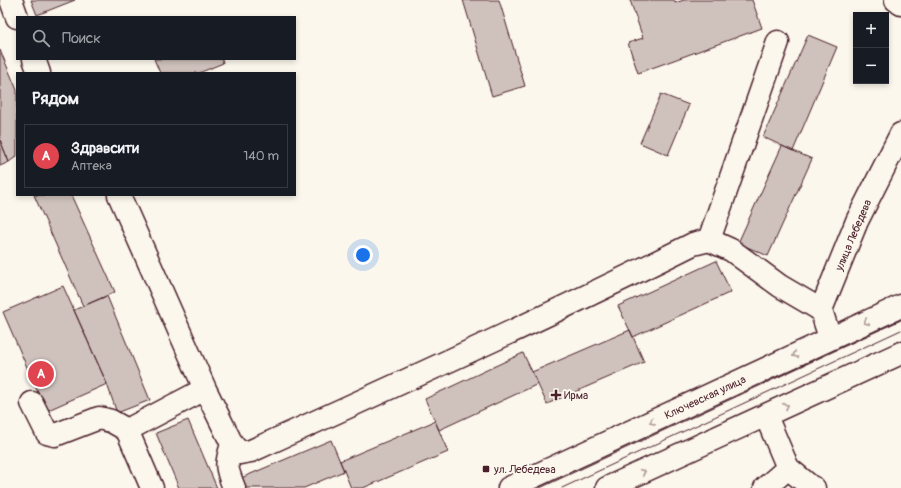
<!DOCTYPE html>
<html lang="ru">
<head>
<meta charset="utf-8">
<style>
	body { margin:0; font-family:Pangolin,sans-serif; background:#242831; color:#f1f3f6 }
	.controls { position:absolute; right:12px; top:12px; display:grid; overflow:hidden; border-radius:0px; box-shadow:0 2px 6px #0003 }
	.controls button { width:36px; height:36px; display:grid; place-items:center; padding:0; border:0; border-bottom:1px solid #363941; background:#171b24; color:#f1f3f6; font:20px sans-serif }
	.you { position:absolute; left:363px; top:255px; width:14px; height:14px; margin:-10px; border:3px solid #fff; border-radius:50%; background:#1a73e8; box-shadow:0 0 0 6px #1a73e833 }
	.badge { display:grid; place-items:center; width:26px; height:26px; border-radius:50%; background:#0f766e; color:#fff; font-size:13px; font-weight:700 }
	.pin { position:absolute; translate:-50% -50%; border:2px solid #fff; box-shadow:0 1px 4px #0006 }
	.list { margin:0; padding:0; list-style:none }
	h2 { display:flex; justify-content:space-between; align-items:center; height:52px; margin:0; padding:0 16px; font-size:17px }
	h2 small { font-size:13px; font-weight:400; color:#9ea1a6 }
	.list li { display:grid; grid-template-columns:26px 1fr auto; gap:12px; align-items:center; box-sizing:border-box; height:64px; margin:0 8px 8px; padding:0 8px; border:1px solid #363941; border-radius:0px }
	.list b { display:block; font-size:15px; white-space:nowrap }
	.list p { margin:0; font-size:13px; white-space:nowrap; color:#9ea1a6 }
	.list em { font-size:13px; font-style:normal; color:#9ea1a6 }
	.icon { flex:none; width:22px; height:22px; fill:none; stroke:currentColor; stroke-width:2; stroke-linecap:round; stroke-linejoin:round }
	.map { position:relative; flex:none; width:901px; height:488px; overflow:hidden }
	.search { position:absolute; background:#171b24; box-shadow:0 2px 6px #0003; left:16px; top:16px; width:280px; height:44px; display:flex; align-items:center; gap:10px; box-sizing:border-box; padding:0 14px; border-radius:0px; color:#9ea1a6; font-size:15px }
	.panel { position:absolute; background:#171b24; box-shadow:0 2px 6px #0003; left:16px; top:72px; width:280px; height:124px; border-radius:0px }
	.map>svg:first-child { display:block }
	.building { fill:#cfc2bc; stroke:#4a1f2b }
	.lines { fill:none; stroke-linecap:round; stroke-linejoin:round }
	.minor-casing { stroke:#4a1f2b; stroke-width:25 }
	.major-casing { stroke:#4a1f2b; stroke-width:25 }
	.minor { stroke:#fbf7ec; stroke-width:22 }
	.major { stroke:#fbf7ec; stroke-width:22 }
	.tram { stroke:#4a1f2b; stroke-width:1 }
	.oneway { stroke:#ab9695 }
	.poi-dot { fill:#4a1f2b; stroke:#fbf7ec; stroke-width:1.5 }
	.labels { text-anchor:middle; stroke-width:4; stroke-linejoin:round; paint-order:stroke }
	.street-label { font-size:11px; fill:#4a1f2b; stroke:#fbf7ec }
	.poi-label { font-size:11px; fill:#4a1f2b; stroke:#fbf7ec; text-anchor:start }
</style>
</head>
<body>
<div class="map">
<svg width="901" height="488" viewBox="0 0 901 488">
	<rect width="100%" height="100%" fill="#fbf7ec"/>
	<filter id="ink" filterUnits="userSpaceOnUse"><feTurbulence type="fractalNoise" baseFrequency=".025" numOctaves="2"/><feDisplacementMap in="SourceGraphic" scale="8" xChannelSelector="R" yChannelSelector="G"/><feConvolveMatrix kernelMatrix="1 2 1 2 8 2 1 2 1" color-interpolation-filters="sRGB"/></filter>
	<g filter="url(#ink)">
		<path class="building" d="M 31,0 L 75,0 L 37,15 Z
			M 463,0 L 499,0 L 525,86 L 492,96 Z
			M 630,0 L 674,0 L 675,3 L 684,0 L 752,0 L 762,28 L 638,73 L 628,43 L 643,38 Z
			M 808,35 L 837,47 L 793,151 L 763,137 Z
			M 0,50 L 17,90 L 17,156 L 9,162 L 0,140 Z
			M 154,59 L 222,59 L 223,63 L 199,73 L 160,73 Z
			M 661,94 L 689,105 L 668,155 L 640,143 Z
			M 0,140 L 9,162 L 0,166 Z
			M 782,146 L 812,159 L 768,256 L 738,243 Z
			M 34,195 L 71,195 L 115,292 L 83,306 Z
			M 716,261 L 731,292 L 633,337 L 618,306 Z
			M 63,286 L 107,384 L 46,411 L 3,312 Z
			M 107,296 L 150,400 L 117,413 L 107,384 L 74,310 Z
			M 630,330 L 644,362 L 547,404 L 532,372 Z
			M 523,353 L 538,384 L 439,430 L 425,399 Z
			M 188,420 L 217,488 L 179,488 L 156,433 Z
			M 435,421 L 448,452 L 363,488 L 351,488 L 340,461 Z
			M 331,440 L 344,471 L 304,488 L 237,488 L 234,481 Z"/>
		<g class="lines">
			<defs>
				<path id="minor" d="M 11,0 L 17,17
					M 896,0 L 901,4
					M 34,59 L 39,73
					M 119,195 L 205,389 L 232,444 L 240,453 L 251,451 C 399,384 547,317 693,244 L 709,240 L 731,250 L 780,286 L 821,310
					M 709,240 L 778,42
					M 830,338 L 821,310 L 857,221 L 901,134
					M 32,403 L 47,433 L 55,435 L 99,418 L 111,421 L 127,430 L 152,488
					M 766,416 L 788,468 L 811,487 L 814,488
					M 127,430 L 205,389
					M 232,444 C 225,466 226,467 234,488
					M 765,488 L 788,468"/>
				<path id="major" d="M 509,488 L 901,306
					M 607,488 L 901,353"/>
			</defs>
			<use href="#minor" class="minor-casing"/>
			<use href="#major" class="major-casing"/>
			<use href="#minor" class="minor"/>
			<use href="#major" class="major"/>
			<path class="tram" d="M 540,488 L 901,320
				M 562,488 L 901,330"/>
		</g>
		<defs><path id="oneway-chevron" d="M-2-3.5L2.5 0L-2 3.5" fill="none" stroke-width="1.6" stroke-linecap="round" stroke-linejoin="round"/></defs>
		<g class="oneway">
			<use href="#oneway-chevron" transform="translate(866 322) rotate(155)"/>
			<use href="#oneway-chevron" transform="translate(795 355) rotate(155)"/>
			<use href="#oneway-chevron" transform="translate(786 406) rotate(-25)"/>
			<use href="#oneway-chevron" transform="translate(652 422) rotate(155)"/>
			<use href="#oneway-chevron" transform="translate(643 472) rotate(-25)"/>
		</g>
	</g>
	<g class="poi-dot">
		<path d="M554 389h4v4h4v4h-4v4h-4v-4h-4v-4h4z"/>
		<rect x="482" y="465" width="8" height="8" rx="2"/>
	</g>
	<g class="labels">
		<g class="street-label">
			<text transform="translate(853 235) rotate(-67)" y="4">улица Лебедева</text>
			<text transform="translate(705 397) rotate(-25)" y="4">Ключевская улица</text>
		</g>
		<g class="poi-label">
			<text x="564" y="399">Ирма</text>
			<text x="494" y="473">ул. Лебедева</text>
		</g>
	</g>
</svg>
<div class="controls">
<button>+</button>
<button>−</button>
</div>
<div class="you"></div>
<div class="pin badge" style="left:41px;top:374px;background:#e0444e">A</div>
<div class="search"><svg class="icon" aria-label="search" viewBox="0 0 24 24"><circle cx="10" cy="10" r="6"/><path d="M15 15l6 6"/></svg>Поиск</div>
<section class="panel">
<h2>Рядом<small></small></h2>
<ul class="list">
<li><span class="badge" style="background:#e0444e">A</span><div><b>Здравсити</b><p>Аптека</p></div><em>140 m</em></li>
</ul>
</section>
</div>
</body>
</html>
